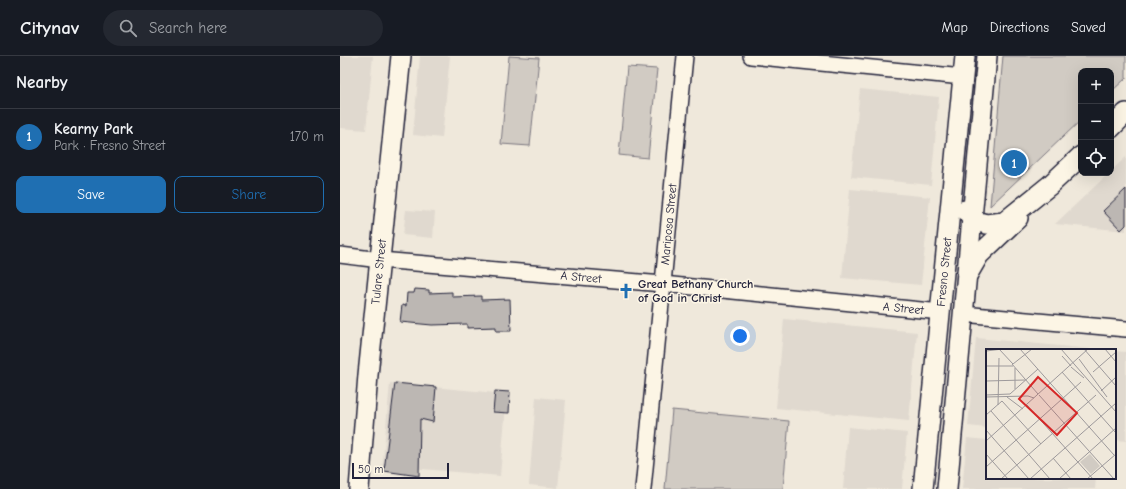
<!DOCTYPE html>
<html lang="en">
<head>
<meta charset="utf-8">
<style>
	body { margin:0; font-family:"Comic Neue",sans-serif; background:#242831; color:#f1f3f6 }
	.controls { position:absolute; right:12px; top:12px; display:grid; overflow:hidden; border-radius:8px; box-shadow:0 4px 16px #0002 }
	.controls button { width:36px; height:36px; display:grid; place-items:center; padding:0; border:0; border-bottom:1px solid #363941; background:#171b24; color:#f1f3f6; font:20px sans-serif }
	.scale { position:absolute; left:12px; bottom:10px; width:97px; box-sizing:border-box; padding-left:4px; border:2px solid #22223b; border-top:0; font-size:11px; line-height:14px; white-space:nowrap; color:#22223b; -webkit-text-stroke:3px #fcf5e5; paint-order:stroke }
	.you { position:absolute; left:400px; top:280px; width:14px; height:14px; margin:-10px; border:3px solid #fff; border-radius:50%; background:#1a73e8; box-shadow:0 0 0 6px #1a73e833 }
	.badge { display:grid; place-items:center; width:26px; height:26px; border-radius:50%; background:#1f6fb2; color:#fff; font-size:13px; font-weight:700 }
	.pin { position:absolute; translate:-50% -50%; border:2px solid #fff; box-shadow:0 1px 4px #0006 }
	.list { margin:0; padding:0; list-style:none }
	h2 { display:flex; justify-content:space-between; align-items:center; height:52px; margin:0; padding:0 16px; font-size:17px }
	h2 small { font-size:13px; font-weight:400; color:#9ea1a6 }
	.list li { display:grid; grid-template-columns:26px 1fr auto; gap:12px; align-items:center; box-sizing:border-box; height:56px; padding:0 16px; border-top:1px solid #363941 }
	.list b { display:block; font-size:15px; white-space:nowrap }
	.list p { margin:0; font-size:13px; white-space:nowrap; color:#9ea1a6 }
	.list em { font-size:13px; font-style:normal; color:#9ea1a6 }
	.actions { display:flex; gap:8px; padding:12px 16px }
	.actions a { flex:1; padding:9px 0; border:1px solid #1f6fb2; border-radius:8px; text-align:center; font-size:14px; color:#1f6fb2 }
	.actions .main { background:#1f6fb2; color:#fff }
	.icon { flex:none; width:22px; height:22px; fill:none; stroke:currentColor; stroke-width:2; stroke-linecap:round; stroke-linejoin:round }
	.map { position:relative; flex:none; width:786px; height:433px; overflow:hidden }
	header { display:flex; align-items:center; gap:24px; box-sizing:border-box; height:56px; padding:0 20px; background:#171b24; border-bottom:1px solid #363941 }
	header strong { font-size:19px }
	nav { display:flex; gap:22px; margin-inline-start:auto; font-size:14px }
	.search { width:280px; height:36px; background:#242831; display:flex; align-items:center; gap:10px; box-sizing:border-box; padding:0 14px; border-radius:22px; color:#9ea1a6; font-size:15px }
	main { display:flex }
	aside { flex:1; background:#171b24 }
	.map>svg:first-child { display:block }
	.built { fill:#e0d9cf }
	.green { fill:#d1cbc3; stroke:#7a767f }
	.building { fill:#bcb7b3; stroke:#22223b }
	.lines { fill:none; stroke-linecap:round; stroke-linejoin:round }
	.minor-casing { stroke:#22223b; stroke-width:18 }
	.major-casing { stroke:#22223b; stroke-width:22 }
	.minor { stroke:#fcf5e5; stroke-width:15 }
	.major { stroke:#fcf5e5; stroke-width:19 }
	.labels { text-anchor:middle; stroke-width:3; stroke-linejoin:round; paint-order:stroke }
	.street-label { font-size:12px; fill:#22223b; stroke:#fcf5e5 }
	.poi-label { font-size:12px; font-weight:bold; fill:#22223b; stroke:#fcf5e5; text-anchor:start }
	.inset-road { fill:none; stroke:#9d999b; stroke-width:1 }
	.view { fill:#d62828; fill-opacity:0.15; stroke:#d62828; stroke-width:2 }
	.inset-edge { fill:none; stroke:#22223b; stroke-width:2 }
</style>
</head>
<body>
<header>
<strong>Citynav</strong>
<div class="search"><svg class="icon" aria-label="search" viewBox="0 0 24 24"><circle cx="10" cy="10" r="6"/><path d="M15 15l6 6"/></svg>Search here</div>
<nav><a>Map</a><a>Directions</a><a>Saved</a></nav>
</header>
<main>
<aside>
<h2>Nearby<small></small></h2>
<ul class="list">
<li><span class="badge">1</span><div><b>Kearny Park</b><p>Park · Fresno Street</p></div><em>170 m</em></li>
</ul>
<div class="actions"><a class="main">Save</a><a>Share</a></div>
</aside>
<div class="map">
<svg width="786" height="433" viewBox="0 0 786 433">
	<rect width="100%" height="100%" fill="#efe8db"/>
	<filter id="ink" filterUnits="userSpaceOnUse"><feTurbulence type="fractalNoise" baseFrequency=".025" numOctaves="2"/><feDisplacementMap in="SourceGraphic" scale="8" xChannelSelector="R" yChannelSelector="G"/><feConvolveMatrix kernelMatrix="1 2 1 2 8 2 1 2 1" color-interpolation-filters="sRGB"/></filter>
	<g filter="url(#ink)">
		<path class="built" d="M 0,0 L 33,0 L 26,74 L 0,72 Z
			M 80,0 L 110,0 L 102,82 L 73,79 Z
			M 520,33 L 599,41 L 591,129 L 511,121 Z
			M 786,101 L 786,175 L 715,168 L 769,117 L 771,117 L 771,115 Z
			M 510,133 L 590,141 L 581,229 L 502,222 Z
			M 66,154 L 95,156 L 93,182 L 63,179 Z
			M 444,263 L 577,276 L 569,365 L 436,352 Z
			M 636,282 L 761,294 L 647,294 L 647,372 L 628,370 Z
			M 775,295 L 786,296 L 786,385 L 775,384 Z
			M 50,327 L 167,338 L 160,420 L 72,412 L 71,418 L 42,415 Z
			M 196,341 L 226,344 L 218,432 L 189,429 Z
			M 508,371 L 567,377 L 562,433 L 503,433 Z
			M 627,382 L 647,384 L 647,422 L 756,422 L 755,433 L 622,433 Z"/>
		<path class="green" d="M 169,0 L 199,2 L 190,90 L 161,88 Z
			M 663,0 L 786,0 L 786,22 L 771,36 L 771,15 L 741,15 L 741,64 L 650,150 Z
			M 287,11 L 317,13 L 308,102 L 279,99 Z
			M 332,354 L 449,365 L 443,433 L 325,433 Z"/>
		<path class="building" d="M 786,133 L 786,169 L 781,174 L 763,155 Z
			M 75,233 L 89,234 L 89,237 L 112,236 L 112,241 L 141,240 L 141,244 L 170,243 L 171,275 L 156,275 L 156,271 L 127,272 L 127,268 L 92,269 L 60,266 L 62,249 L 66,250 L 67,237 L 74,237 Z
			M 55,327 L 96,331 L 93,366 L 80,363 L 79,420 L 44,415 Z
			M 155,335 L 170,336 L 169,357 L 153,356 Z"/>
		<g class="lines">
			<defs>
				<g id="minor">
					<path d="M 411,0 L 623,21"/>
					<path id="s1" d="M 0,199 L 40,204 L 323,228 L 601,256"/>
					<path d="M 623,258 L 786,273"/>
					<path id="s2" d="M 303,433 L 345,0"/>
				</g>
				<g id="major">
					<path d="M 771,72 L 786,57"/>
					<path d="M 625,154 L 633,164 L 646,168 L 664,166 L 710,129 L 741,100"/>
					<path d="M 628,218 L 639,199 L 678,162"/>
					<path id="s3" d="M 19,433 L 28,319 L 61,0"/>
					<path id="s4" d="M 583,433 L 625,0"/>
					<path d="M 607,433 L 647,0"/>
				</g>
			</defs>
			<use href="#minor" class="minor-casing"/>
			<use href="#major" class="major-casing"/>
			<use href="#minor" class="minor"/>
			<use href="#major" class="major"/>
		</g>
	</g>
	<defs>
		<symbol id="church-bare" viewBox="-9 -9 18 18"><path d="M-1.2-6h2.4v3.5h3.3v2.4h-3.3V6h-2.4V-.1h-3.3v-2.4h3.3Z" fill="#1f6fb2" stroke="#fcf5e5" stroke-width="2.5" paint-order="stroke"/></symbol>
	</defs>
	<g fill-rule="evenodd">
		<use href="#church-bare" x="275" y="224" width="22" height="22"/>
	</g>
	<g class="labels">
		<g class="street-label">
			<text dy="4" stroke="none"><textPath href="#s2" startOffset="266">Mariposa Street</textPath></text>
			<text dy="4" stroke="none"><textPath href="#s3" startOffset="218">Tulare Street</textPath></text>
			<text dy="4" stroke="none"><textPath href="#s4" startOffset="218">Fresno Street</textPath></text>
			<text dy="4" stroke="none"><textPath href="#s1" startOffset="242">A Street</textPath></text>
			<text dy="4" stroke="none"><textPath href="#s1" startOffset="566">A Street</textPath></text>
		</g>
		<g class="poi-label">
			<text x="298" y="232">Great Bethany Church<tspan x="298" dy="14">of God in Christ</tspan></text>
		</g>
	</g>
	<g transform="translate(646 293)">
		<rect width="130" height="130" fill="#efe8db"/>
		<path d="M 104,105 L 114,117 L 105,125 L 94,113 Z" fill="#d1cbc3"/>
		<path class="inset-road" d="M 13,0 L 27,15 L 46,0M 34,0 L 128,106M 75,0 L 130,63M 98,0 L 130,37M 119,0 L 130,13M 0,2 L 17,0M 76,7 L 85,17M 93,10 L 121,48M 26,15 L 52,45M 0,17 L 27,17M 85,18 L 98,29M 76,23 L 130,84M 107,23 L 130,3M 0,32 L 39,31M 29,40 L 29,19M 115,42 L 130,28M 0,46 L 24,45 L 52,20M 53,46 L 128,130M 0,48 L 42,47 L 48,49M 21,48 L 37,60M 12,56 L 13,9M 41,56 L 107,130M 5,62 L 64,130M 0,66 L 16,52 L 55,95M 0,81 L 43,130M 0,92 L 102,0M 0,105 L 22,130M 67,109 L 85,130M 0,118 L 95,33M 15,130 L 110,46M 44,130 L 130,54M 73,130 L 130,79M 101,130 L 130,105"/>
		<path class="view" d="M 52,28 L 91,64 L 71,86 L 33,50 Z"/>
		<rect width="130" height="130" class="inset-edge"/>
	</g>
</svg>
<div class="controls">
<button>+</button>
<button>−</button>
<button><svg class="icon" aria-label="locate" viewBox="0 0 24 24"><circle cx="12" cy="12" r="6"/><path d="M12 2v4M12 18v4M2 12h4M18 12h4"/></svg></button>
</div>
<div class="scale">50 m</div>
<div class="you"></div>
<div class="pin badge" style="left:674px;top:107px">1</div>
</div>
</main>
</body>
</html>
